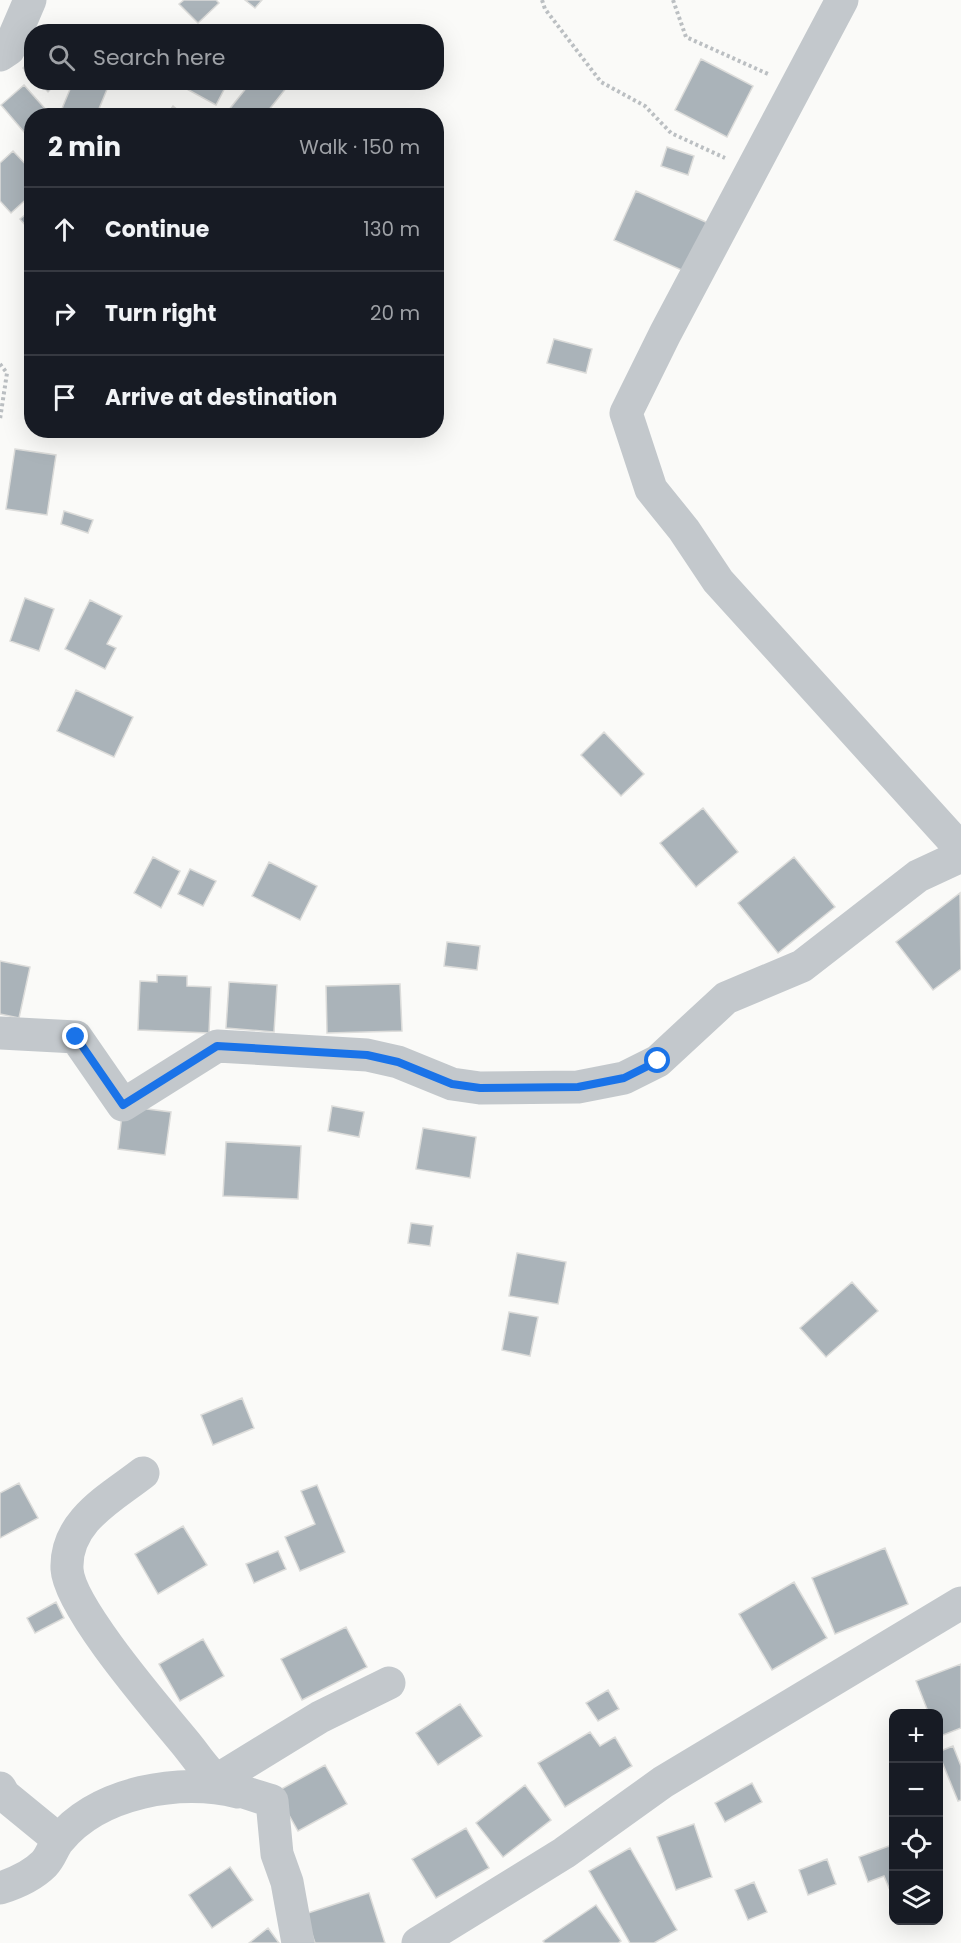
<!DOCTYPE html>
<html lang="en">
<head>
<meta charset="utf-8">
<style>
	body { margin:0; font-family:Poppins,sans-serif; background:#20242c; color:#f1f3f6 }
	.controls { position:absolute; right:18px; bottom:18px; display:grid; overflow:hidden; border-radius:12px; box-shadow:0 6px 24px #0002 }
	.controls button { width:54px; height:54px; display:grid; place-items:center; padding:0; border:0; border-bottom:2px solid #363941; background:#171b24; color:#f1f3f6; font:30px sans-serif }
	.stop { position:absolute; width:18px; height:18px; margin:-14px; border:4px solid #1a73e8; border-radius:50%; background:#fff }
	.stop.end { background:#1a73e8; border-color:#fff; box-shadow:0 2px 6px #0008 }
	.list { margin:0; padding:0; list-style:none }
	h2 { display:flex; justify-content:space-between; align-items:center; height:78px; margin:0; padding:0 24px; font-size:26px }
	h2 small { font-size:20px; font-weight:400; color:#9ea1a6 }
	.list li { display:grid; grid-template-columns:39px 1fr auto; gap:18px; align-items:center; box-sizing:border-box; height:84px; padding:0 24px; border-top:2px solid #363941 }
	.list b { display:block; font-size:22px; white-space:nowrap }
	.list em { font-size:20px; font-style:normal; color:#9ea1a6 }
	.icon { flex:none; width:33px; height:33px; fill:none; stroke:currentColor; stroke-width:2; stroke-linecap:round; stroke-linejoin:round }
	.map { position:relative; flex:none; width:961px; height:1943px; overflow:hidden }
	.search { position:absolute; background:#171b24; box-shadow:0 6px 24px #0002; left:24px; top:24px; width:420px; height:66px; display:flex; align-items:center; gap:15px; box-sizing:border-box; padding:0 21px; border-radius:24px; color:#9ea1a6; font-size:22px }
	.panel { position:absolute; background:#171b24; box-shadow:0 6px 24px #0002; left:24px; top:108px; width:420px; height:330px; border-radius:24px }
	.map>svg:first-child { display:block }
	.building { fill:#aab3b9; stroke:#dcdcda; stroke-width:1.5 }
	.lines { fill:none; stroke-linecap:round; stroke-linejoin:round }
	.path { stroke:#bbbfc2; stroke-width:4; stroke-dasharray:3 3; stroke-linecap:butt }
	.minor { stroke:#c3c8cc; stroke-width:33 }
	.route { stroke:#1a73e8; stroke-width:8 }
</style>
</head>
<body>
<div class="map">
<svg width="961" height="1943" viewBox="0 0 961 1943">
	<rect width="100%" height="100%" fill="#fafaf8"/>
	<path class="building" d="M 184,0 L 216,0 L 219,3 L 198,23 L 179,4 Z
		M 245,0 L 262,0 L 255,8 Z
		M 701,59 L 753,86 L 727,137 L 675,110 Z
		M 32,60 L 32,76 L 23,68 Z
		M 39,82 L 57,82 L 48,92 Z
		M 73,82 L 110,82 L 96,116 L 72,116 L 61,111 Z
		M 174,82 L 228,82 L 216,105 Z
		M 251,82 L 291,82 L 264,116 L 224,116 Z
		M 24,85 L 48,112 L 44,116 L 32,116 L 32,126 L 24,132 L 1,105 Z
		M 173,106 L 185,116 L 166,116 Z
		M 667,147 L 694,156 L 688,175 L 661,166 Z
		M 13,151 L 32,171 L 32,194 L 11,213 L 0,201 L 0,163 Z
		M 636,191 L 708,223 L 686,272 L 614,240 Z
		M 32,209 L 32,233 L 20,219 Z
		M 554,339 L 592,349 L 586,373 L 547,363 Z
		M 15,449 L 56,455 L 47,515 L 6,509 Z
		M 64,511 L 93,520 L 88,533 L 61,524 Z
		M 25,598 L 54,609 L 39,651 L 10,641 Z
		M 90,600 L 122,616 L 107,644 L 116,648 L 105,669 L 65,649 Z
		M 76,690 L 133,717 L 114,757 L 57,731 Z
		M 604,732 L 644,774 L 621,796 L 581,755 Z
		M 703,808 L 738,852 L 696,887 L 660,843 Z
		M 153,857 L 180,871 L 161,908 L 134,893 Z
		M 794,857 L 835,907 L 778,953 L 738,903 Z
		M 269,862 L 317,886 L 300,920 L 252,896 Z
		M 190,869 L 216,881 L 203,906 L 178,894 Z
		M 960,893 L 961,969 L 933,990 L 896,942 Z
		M 447,942 L 480,946 L 477,970 L 444,966 Z
		M 0,961 L 30,967 L 19,1018 L 0,1014 Z
		M 157,975 L 187,976 L 187,986 L 211,987 L 209,1033 L 138,1030 L 140,981 L 157,982 Z
		M 229,982 L 277,985 L 274,1032 L 226,1028 Z
		M 400,984 L 402,1031 L 327,1033 L 326,986 Z
		M 123,1106 L 171,1112 L 165,1155 L 118,1149 Z
		M 332,1106 L 364,1112 L 359,1137 L 328,1131 Z
		M 423,1128 L 476,1137 L 470,1178 L 416,1169 Z
		M 226,1142 L 301,1146 L 298,1199 L 223,1196 Z
		M 411,1223 L 433,1226 L 430,1246 L 408,1243 Z
		M 517,1253 L 566,1262 L 558,1304 L 509,1296 Z
		M 852,1282 L 878,1311 L 826,1357 L 800,1328 Z
		M 509,1312 L 538,1317 L 530,1356 L 502,1350 Z
		M 242,1398 L 254,1428 L 213,1445 L 201,1415 Z
		M 19,1483 L 38,1518 L 0,1538 L 0,1493 Z
		M 317,1485 L 345,1552 L 300,1571 L 285,1537 L 315,1524 L 301,1491 Z
		M 183,1526 L 207,1565 L 158,1594 L 135,1554 Z
		M 885,1548 L 908,1604 L 835,1634 L 812,1578 Z
		M 278,1551 L 286,1569 L 254,1583 L 246,1564 Z
		M 794,1582 L 827,1638 L 772,1670 L 739,1614 Z
		M 56,1602 L 64,1618 L 35,1633 L 27,1618 Z
		M 346,1627 L 367,1667 L 302,1700 L 281,1659 Z
		M 203,1639 L 224,1676 L 180,1701 L 159,1664 Z
		M 961,1664 L 961,1728 L 938,1737 L 938,1714 L 929,1714 L 916,1681 Z
		M 608,1690 L 619,1709 L 598,1721 L 586,1703 Z
		M 460,1704 L 482,1736 L 438,1765 L 416,1733 Z
		M 590,1732 L 600,1746 L 615,1737 L 632,1766 L 565,1807 L 538,1763 Z
		M 953,1746 L 961,1766 L 961,1800 L 958,1801 L 938,1752 Z
		M 325,1765 L 347,1804 L 298,1831 L 276,1792 Z
		M 752,1783 L 762,1802 L 725,1822 L 715,1803 Z
		M 525,1785 L 551,1820 L 503,1857 L 476,1823 Z
		M 694,1824 L 712,1877 L 676,1890 L 657,1837 Z
		M 466,1828 L 489,1868 L 436,1898 L 412,1859 Z
		M 889,1846 L 894,1858 L 894,1886 L 889,1888 L 884,1876 L 868,1882 L 859,1857 Z
		M 630,1848 L 677,1930 L 654,1943 L 630,1943 L 589,1871 Z
		M 827,1859 L 836,1884 L 808,1895 L 799,1870 Z
		M 230,1867 L 253,1900 L 212,1928 L 189,1895 Z
		M 754,1882 L 767,1912 L 748,1920 L 735,1890 Z
		M 369,1893 L 385,1943 L 315,1943 L 305,1914 Z
		M 596,1905 L 621,1941 L 618,1943 L 545,1943 L 543,1941 Z
		M 268,1928 L 279,1943 L 249,1943 Z"/>
	<g class="lines">
		<path class="path" d="M 542,0 L 545,9 L 601,82 L 645,106 L 671,133 L 725,158
			M 673,0 L 686,37 L 768,74
			M 0,364 L 7,373 L 0,419"/>
		<path class="minor" d="M 842,0 L 665,334 L 626,413 L 651,489 L 684,530 L 718,581 L 961,849
			M 0,55 L 9,49 L 30,0
			M 0,1033 L 76,1037 L 123,1105 L 217,1046 L 367,1055 L 398,1062 L 452,1084 L 480,1088 L 578,1087 L 624,1078 L 658,1061 L 726,998 L 802,966 L 918,876 L 961,856
			M 143,1473 C 111,1498 65,1521 67,1569 C 69,1608 160,1712 187,1745 C 196,1756 206,1772 217,1780 C 229,1789 257,1796 272,1801 L 277,1854 L 287,1882 L 298,1943
			M 217,1780 L 320,1717 L 389,1683
			M 0,1788 L 4,1795 L 59,1840
			M 0,1888 C 16,1883 32,1876 44,1864 C 51,1857 53,1847 59,1840 C 98,1792 181,1777 238,1792
			M 418,1943 L 564,1853 L 663,1782 L 961,1603"/>
	</g>
	<g class="lines">
		<path class="route" d="M 76,1037 L 123,1105 L 217,1046 L 367,1055 L 398,1062 L 452,1084 L 480,1088 L 578,1087 L 624,1078 L 658,1061"/>
	</g>
</svg>
<div class="controls">
<button>+</button>
<button>−</button>
<button><svg class="icon" aria-label="locate" viewBox="0 0 24 24"><circle cx="12" cy="12" r="6"/><path d="M12 2v4M12 18v4M2 12h4M18 12h4"/></svg></button>
<button><svg class="icon" aria-label="layers" viewBox="0 0 24 24"><path d="M12 4l9 5-9 5-9-5zM3 14l9 5 9-5"/></svg></button>
</div>
<div class="stop" style="left:658px;top:1061px"></div>
<div class="stop end" style="left:76px;top:1037px"></div>
<div class="search"><svg class="icon" aria-label="search" viewBox="0 0 24 24"><circle cx="10" cy="10" r="6"/><path d="M15 15l6 6"/></svg>Search here</div>
<section class="panel">
<h2>2 min<small>Walk · 150 m</small></h2>
<ul class="list">
<li><svg class="icon" aria-label="ahead" viewBox="0 0 24 24"><path d="M12 20V5M6 11l6-6 6 6"/></svg><div><b>Continue</b></div><em>130 m</em></li>
<li><svg class="icon" aria-label="right" viewBox="0 0 24 24"><path d="M7 20v-9h11M14 6l5 5-5 5"/></svg><div><b>Turn right</b></div><em>20 m</em></li>
<li><svg class="icon" aria-label="arrive" viewBox="0 0 24 24"><path d="M6 21V4h12l-3 4 3 4H6"/></svg><div><b>Arrive at destination</b></div></li>
</ul>
</section>
</div>
</body>
</html>
